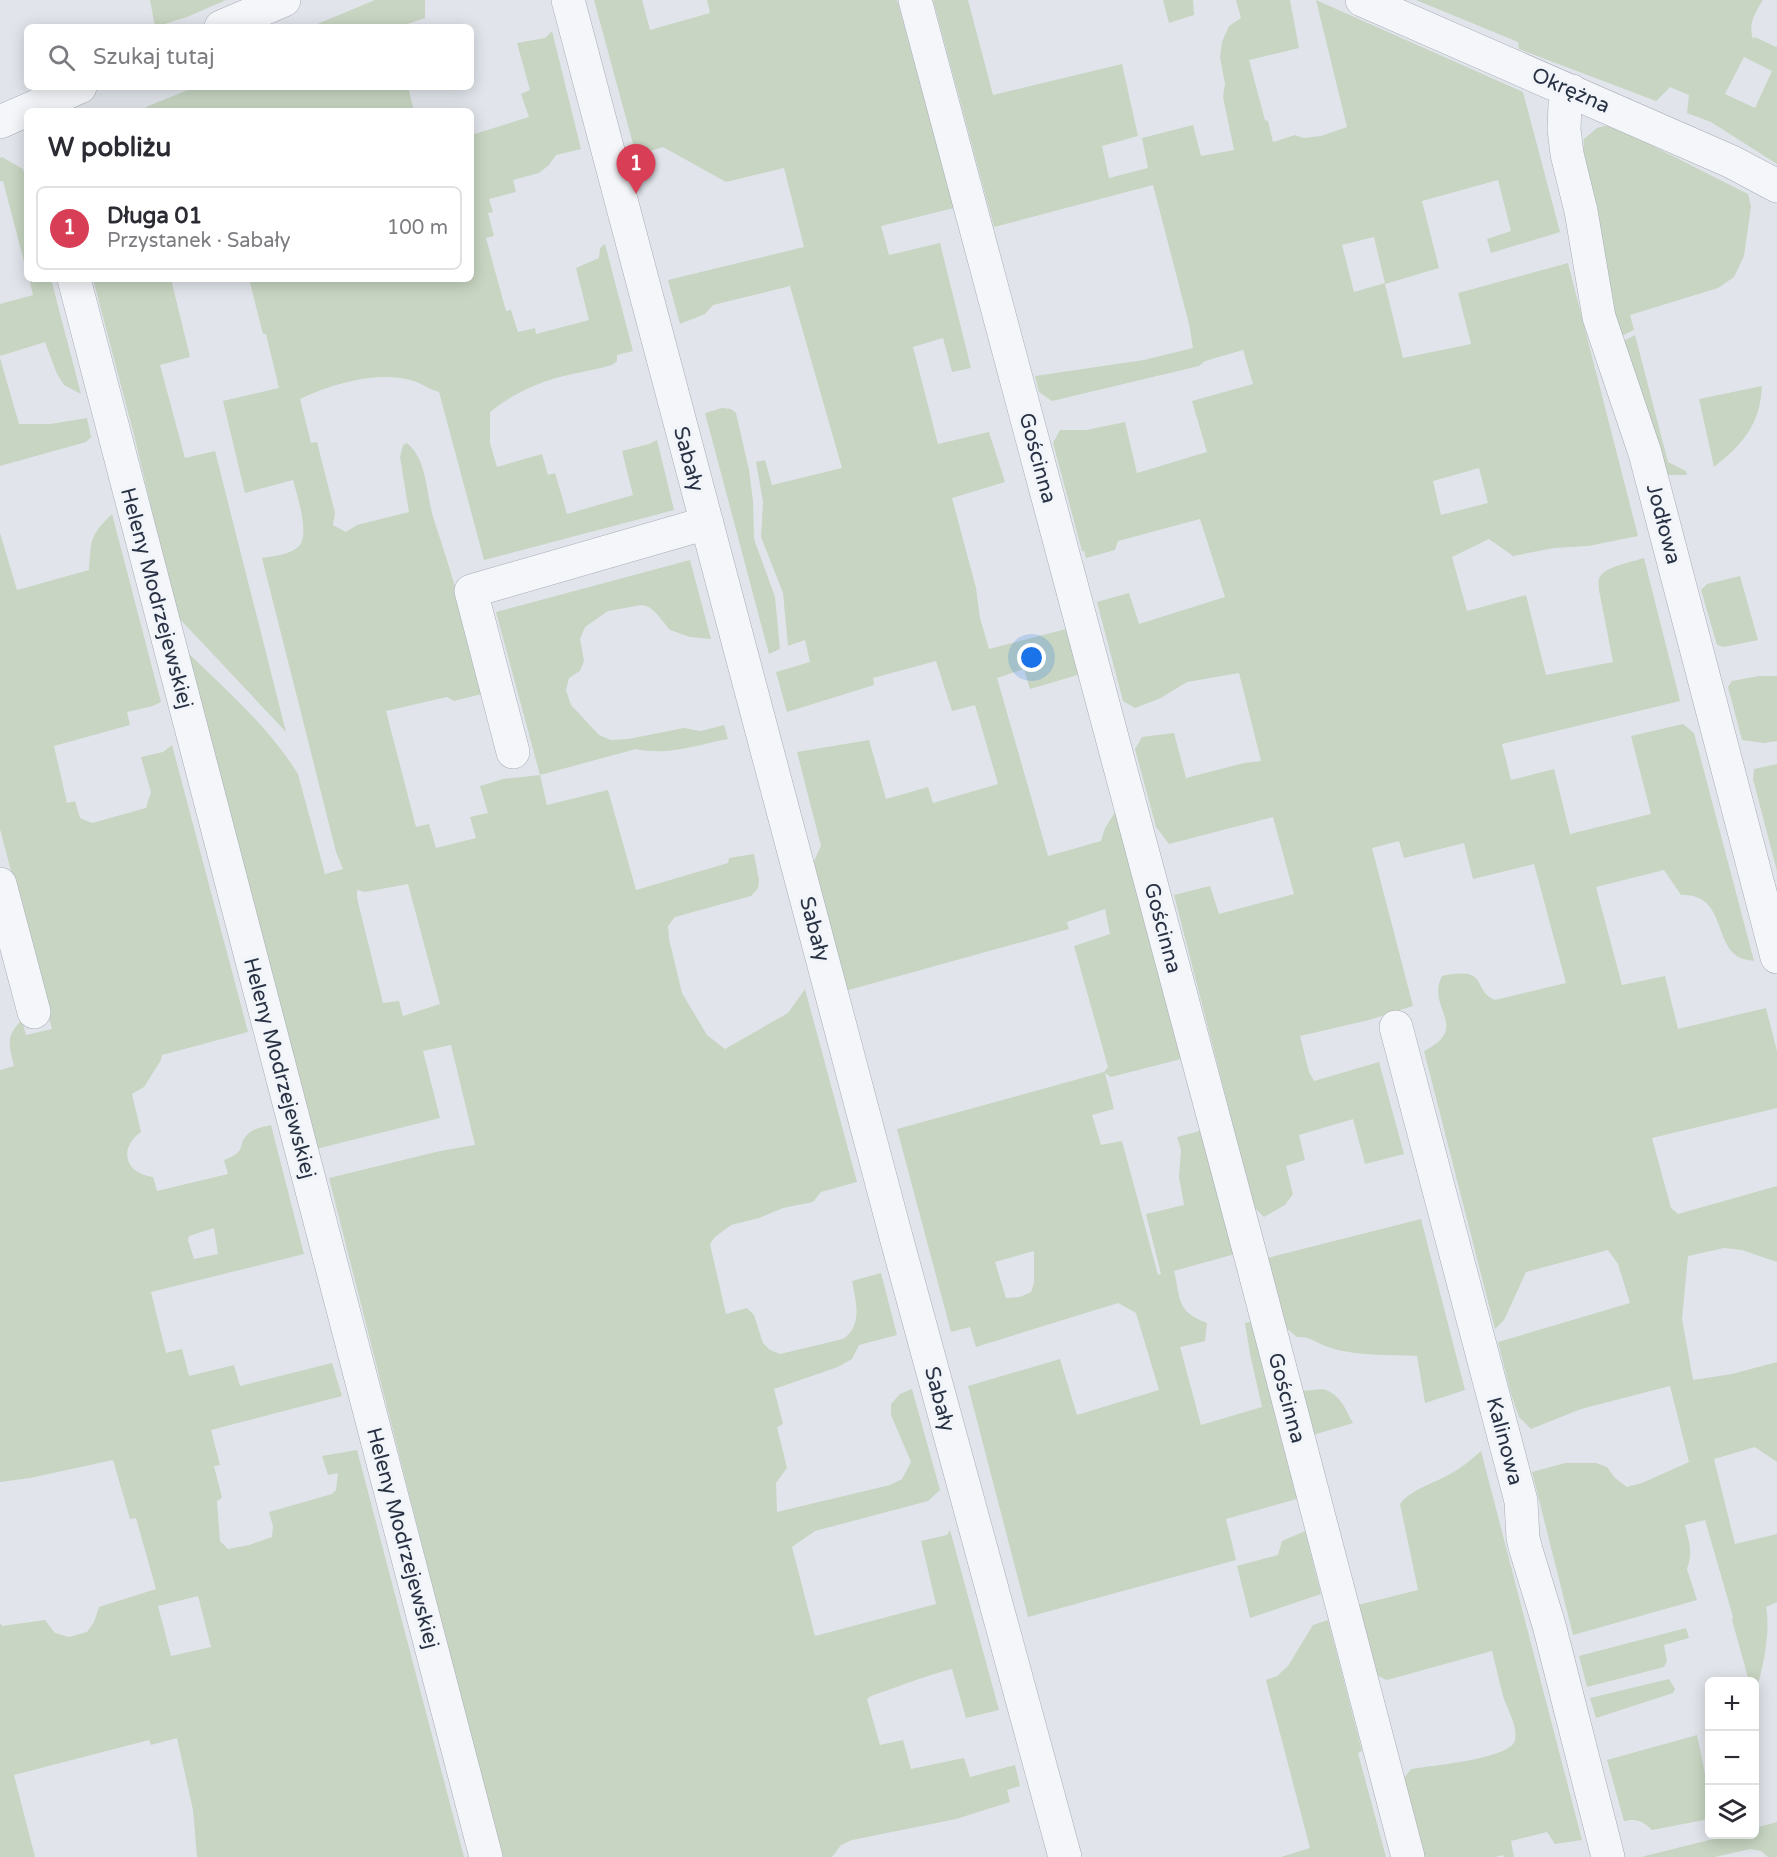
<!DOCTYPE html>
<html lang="pl">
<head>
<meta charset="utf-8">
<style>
	body { margin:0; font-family:"Varela Round",sans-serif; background:#f2f2f3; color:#2b2b33 }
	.controls { position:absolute; right:18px; bottom:18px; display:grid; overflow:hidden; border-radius:9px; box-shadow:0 3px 15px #0003 }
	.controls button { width:54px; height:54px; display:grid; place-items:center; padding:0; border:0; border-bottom:2px solid #e1e1e2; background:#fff; color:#2b2b33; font:30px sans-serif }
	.you { position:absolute; left:1032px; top:658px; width:21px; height:21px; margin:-15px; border:4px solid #fff; border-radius:50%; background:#1a73e8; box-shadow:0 0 0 9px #1a73e833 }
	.badge { display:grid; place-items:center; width:39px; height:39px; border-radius:50%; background:#d83e56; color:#fff; font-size:20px; font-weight:700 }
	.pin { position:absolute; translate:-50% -50px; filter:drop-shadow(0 2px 3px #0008) }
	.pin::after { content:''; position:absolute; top:32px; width:21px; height:18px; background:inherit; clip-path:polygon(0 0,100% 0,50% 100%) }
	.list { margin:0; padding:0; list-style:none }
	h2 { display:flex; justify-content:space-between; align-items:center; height:78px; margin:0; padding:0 24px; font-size:26px }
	h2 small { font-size:20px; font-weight:400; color:#7c7c81 }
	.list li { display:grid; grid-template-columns:39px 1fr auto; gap:18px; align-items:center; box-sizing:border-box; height:84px; margin:0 12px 12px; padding:0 12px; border:2px solid #e1e1e2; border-radius:9px }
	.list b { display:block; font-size:22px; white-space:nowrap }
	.list p { margin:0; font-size:20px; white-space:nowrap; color:#7c7c81 }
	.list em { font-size:20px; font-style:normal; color:#7c7c81 }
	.icon { flex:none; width:33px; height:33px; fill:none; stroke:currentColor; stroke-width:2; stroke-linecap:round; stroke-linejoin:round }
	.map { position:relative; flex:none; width:1777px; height:1857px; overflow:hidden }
	.search { position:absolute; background:#fff; box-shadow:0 3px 15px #0003; left:24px; top:24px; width:450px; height:66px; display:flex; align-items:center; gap:15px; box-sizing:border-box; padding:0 21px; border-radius:9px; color:#7c7c81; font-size:22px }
	.panel { position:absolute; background:#fff; box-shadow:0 3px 15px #0003; left:24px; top:108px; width:450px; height:174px; border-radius:9px }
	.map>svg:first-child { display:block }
	.green { fill:#c7d5c2; fill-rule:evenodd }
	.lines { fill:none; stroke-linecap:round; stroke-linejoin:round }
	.minor-casing { stroke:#a6acb6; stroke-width:34 }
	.minor { stroke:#f4f6f9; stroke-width:33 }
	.labels { text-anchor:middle; stroke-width:6; stroke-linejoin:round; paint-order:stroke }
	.street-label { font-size:21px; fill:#283244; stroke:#f1f4f8 }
</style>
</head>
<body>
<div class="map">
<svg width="1777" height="1857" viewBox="0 0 1777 1857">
	<rect width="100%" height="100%" fill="#e1e5eb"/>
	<path class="green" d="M 150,0 L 226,0 L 187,17 L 155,27 Z
		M 375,0 L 425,0 L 425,18 L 399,27 L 310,27 Z
		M 594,0 L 642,0 L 650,30 L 710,13 L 707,0 L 897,0 L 954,208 L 881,226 L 889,255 L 940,243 L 971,368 L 952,372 L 943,338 L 913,347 L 938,444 L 989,432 L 1005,482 L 952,498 L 976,588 L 980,618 L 989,649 L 1070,628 L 1081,674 L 1030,689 L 1024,669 L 997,678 L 1048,856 L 1101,841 L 1105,828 L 1116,811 L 1181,1059 L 1111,1077 L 1105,1073 L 1114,1109 L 1092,1115 L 1101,1145 L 1122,1141 L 1158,1275 L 1161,1274 L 1146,1214 L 1184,1205 L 1179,1177 L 1181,1150 L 1177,1137 L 1200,1131 L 1235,1254 L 1174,1271 C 1181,1300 1176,1311 1207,1323 L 1205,1341 L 1180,1347 L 1201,1425 L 1262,1407 L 1250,1354 L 1245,1323 L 1255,1321 L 1275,1404 L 1276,1420 L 1297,1499 L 1226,1519 L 1236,1560 L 1028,1617 L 968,1386 L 1060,1359 L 1077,1415 L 1159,1390 L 1136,1313 L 1118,1303 L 976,1347 L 970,1327 L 951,1332 L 897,1129 L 1104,1072 L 1108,1067 L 1074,946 L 1110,934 L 1105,909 L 1067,922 L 1069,929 L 845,991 L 813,863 L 821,846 L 797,752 L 869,740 L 886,799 L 928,787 L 933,803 L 998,784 L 975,705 L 952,711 L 936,661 L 873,678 L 874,685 L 787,712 L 776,672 L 810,662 L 805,640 L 788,646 L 783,593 L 761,537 L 763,502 L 756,462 L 765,460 L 772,485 L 842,468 L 790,286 L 713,305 L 705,314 L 680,324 L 668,280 L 804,247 L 784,168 L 726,182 L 663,147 L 636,155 ZM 1034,1251 L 1034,1283 L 1031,1292 L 1020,1297 L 1006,1298 L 995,1262 Z
		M 933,0 L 968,0 L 993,95 L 1122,64 L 1138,136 L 1102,146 L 1109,178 L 1148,168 L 1142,138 L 1193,125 L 1201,156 L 1234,150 L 1223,97 L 1225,84 L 1220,57 L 1222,42 L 1229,26 L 1241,18 L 1236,0 L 1290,0 L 1299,48 L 1249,60 L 1265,120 L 1268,121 L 1273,142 L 1295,135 L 1303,138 L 1321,136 L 1347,127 L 1316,0 L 1523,92 L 1560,232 L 1491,253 L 1487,239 L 1511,231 L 1498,180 L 1422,201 L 1439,268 L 1385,284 L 1403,358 L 1471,344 L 1458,293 L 1568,263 L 1638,536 L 1588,546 L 1554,548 L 1513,556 L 1489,539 L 1452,557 L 1467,611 L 1526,595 L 1546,675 L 1613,662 L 1599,590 C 1599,586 1598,583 1599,579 C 1602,567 1632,562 1644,558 L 1680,701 L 1502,744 L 1511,780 L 1554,769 L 1570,834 L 1651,814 L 1631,736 L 1683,724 L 1694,733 L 1754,961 C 1746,960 1737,958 1732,952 C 1718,936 1719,904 1696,897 C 1691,895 1686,895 1681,895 L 1664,870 L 1596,887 L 1622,985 L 1665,976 L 1678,1029 L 1766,1008 L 1777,1051 L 1777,1108 L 1652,1138 L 1671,1208 L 1678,1214 L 1777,1186 L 1777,1262 L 1742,1250 L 1724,1248 L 1688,1256 L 1682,1319 L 1693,1380 L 1732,1374 L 1777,1362 L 1777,1462 L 1755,1447 L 1714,1459 L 1735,1544 L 1777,1534 L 1777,1602 L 1766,1607 C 1771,1632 1763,1670 1755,1693 L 1754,1682 L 1749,1681 L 1732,1620 L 1733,1617 L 1705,1520 L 1685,1525 C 1689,1541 1693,1553 1687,1569 L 1697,1600 L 1573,1635 L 1532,1472 L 1565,1463 L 1596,1463 L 1607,1467 L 1615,1478 L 1627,1487 L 1642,1483 L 1689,1462 L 1670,1386 L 1581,1409 L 1531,1429 L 1519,1417 L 1511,1394 L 1498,1342 L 1630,1303 L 1618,1264 L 1608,1250 L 1526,1272 L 1504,1320 L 1495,1329 L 1424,1051 C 1472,1027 1425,1008 1442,976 C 1491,966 1470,989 1495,1000 L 1566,983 L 1534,864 L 1473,879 L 1464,843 L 1404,858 L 1399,841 L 1372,848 L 1413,1006 L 1369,1020 L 1300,1036 L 1309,1072 L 1314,1081 L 1379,1062 L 1404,1154 L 1365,1164 L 1353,1119 L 1299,1135 L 1305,1160 L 1286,1166 L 1293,1194 L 1285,1205 L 1264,1217 L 1254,1207 L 1174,895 L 1210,886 L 1219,914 L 1294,894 L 1273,817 L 1169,844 L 1156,827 L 1135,749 L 1142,737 L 1174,733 L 1186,778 L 1244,763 L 1261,761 L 1239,673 L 1187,682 L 1161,698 L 1135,708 L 1123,701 L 1097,602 L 1129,593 L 1139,624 L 1225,597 L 1200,519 L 1118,541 L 1115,550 L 1086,558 L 1084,551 L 1082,551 L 1053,443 L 1060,430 L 1086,430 L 1125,422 L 1137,473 L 1207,452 L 1192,401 L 1253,384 L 1243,350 L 1205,361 L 1199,366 L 1052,401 L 1039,392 L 1035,376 L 1144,360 L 1193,348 L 1189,324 L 1153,185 L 994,227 ZM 1374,237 L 1385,283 L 1354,292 L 1342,245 ZM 1479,468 L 1488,503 L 1441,515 L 1433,481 Z
		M 1163,0 L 1193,0 L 1194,15 L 1169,23 Z
		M 1416,0 L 1763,0 C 1755,13 1748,23 1753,39 L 1755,37 L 1776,47 L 1777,46 L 1777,164 L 1711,122 L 1687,113 L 1689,95 L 1670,87 L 1656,101 L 1519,49 L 1518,42 ZM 1744,57 L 1772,71 L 1755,108 L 1725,94 Z
		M 552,31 L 581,149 L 556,155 L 549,165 L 539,173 L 513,180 L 516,192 L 489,199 L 493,212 L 488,213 L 494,236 L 486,238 L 506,311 L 511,310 L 518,332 L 535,328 L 536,334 L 589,320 L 576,268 L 599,258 L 600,248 L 605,244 L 633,351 L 617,355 L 617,361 L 612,365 C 594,370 575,373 556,378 C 532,385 510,396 490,412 L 490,443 L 497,467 L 542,454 L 548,475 L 555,473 L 567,514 L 633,495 L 622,451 L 649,444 L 657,440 L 674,510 L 484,560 L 439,392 C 430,390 423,384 414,381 C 379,370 332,384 300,399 L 311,443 L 317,442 L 335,513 L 333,525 L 346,532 L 357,525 L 409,512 L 400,457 L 403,445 L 407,443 C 428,460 426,496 434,520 C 453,577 470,635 482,694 L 454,701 L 447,697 L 386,711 L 416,827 L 429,824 L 436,848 L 476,838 L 470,817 L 488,813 L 480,786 L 503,779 L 540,775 L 496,612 L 690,560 L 711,639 L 690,637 L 670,630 L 656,613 L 649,607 L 642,605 L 608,611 L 585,627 L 580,639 L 584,661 L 580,671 L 569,678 L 566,690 L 571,705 L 599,735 L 611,740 L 628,739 L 684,728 L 701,731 L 724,725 L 728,739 C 697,745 667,756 636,749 L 540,775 L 547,805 L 608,790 L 636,890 L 728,863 L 729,858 L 754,854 L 759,880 L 758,888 L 751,896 L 675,917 L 668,926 L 669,939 L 682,993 L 707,1035 L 725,1049 L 788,1013 L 805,989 L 857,1182 L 821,1192 L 813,1202 L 783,1208 L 759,1218 L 731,1225 L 715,1237 L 710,1244 L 726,1314 L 747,1308 L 754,1315 L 763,1343 L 770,1350 L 780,1354 L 843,1339 C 863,1326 856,1301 852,1281 L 881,1273 L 897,1335 L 859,1345 L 852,1359 L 838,1367 L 774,1389 L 783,1424 L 777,1427 L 787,1468 L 776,1483 L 777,1512 L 890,1485 L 902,1479 L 911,1462 L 891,1415 L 891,1404 L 900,1394 L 912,1389 L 940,1490 L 928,1501 L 815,1531 L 792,1547 L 815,1636 L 936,1604 L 921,1541 L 947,1535 L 950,1530 L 999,1710 L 966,1718 L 952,1669 C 924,1676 898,1687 871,1696 L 867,1699 L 880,1745 L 903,1740 L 911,1769 L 964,1758 L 970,1777 L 1015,1765 L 1020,1786 L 1007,1790 L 1010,1802 L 956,1819 L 852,1840 L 841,1845 L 832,1857 L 501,1857 L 329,1178 L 440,1151 L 475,1145 L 451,1045 L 423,1051 L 440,1118 L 316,1149 L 186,651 C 226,690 269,727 298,774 L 325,874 L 343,869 L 336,852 L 262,558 C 273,556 290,555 299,546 C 310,534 297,495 293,480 L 245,493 L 223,401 L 279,388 L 266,334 L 263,334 L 249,279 L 471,279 L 471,135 L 529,117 L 521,94 L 530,90 L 517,43 L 545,38 ZM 408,884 L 440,1004 L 403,1016 L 399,1001 L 383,1003 L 357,898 L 357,890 L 365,892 Z
		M 195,87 L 408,87 L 414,111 L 147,111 L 146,107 Z
		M 1615,123 L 1619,129 L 1748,194 L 1751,207 L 1744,256 L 1734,277 L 1718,288 L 1630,315 L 1634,330 L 1615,339 L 1583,155 L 1584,139 L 1597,128 Z
		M 2,157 L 23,169 L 27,185 L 27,273 L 3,181 L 0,181 L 0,158 Z
		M 29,279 L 51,279 L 81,394 L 64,385 L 57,374 L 45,342 L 0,356 L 0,304 L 33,295 Z
		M 93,279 L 171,279 L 190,357 L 160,365 L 185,458 L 215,451 L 286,732 L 177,616 L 134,435 Z
		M 1635,335 L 1668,462 L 1686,471 L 1687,475 L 1667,475 L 1618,344 Z
		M 0,358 L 19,424 L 50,424 L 87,418 L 91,437 L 86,442 L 0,466 Z
		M 1762,386 C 1760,425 1743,444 1714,467 L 1699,399 Z
		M 722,408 L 731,409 L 736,413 L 749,470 L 753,501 L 754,539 L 775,597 L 780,649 L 769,654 L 705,413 Z
		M 112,514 L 161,702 L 153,706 L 127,712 L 130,725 L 54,746 L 67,803 L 75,801 L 80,818 L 92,823 L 146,808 L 151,792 L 141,757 L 163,752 L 172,745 L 248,1032 L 162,1055 L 161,1060 L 144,1087 L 132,1094 L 141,1132 C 118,1148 125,1174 153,1177 L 157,1191 L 228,1174 L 224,1160 C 249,1151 235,1146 249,1133 C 254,1128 264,1127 271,1125 L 304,1254 L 151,1292 L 166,1353 L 182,1349 L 189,1376 L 234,1365 L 240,1386 L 332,1363 L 342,1396 L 211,1430 L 220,1465 L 214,1466 L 222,1498 L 217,1501 L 220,1541 L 228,1549 L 249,1545 L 272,1537 L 273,1526 L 269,1512 L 332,1494 L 336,1490 L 338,1473 L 328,1475 L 322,1456 L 357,1450 L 464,1857 L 197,1857 L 193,1810 L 177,1738 L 151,1745 L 149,1740 L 14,1775 L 35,1857 L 0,1857 L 0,1623 L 2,1626 L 45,1620 L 55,1633 L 69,1637 L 87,1632 L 94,1622 L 99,1607 L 156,1589 L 136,1518 L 130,1519 L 113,1460 L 30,1478 L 0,1482 L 0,1070 L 14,1066 C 9,1045 5,1036 22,1020 L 26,1035 L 52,1029 L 0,829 L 0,533 L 17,590 L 89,570 C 91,541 89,536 112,514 ZM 214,1228 L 218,1254 L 194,1259 L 188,1240 L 189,1236 ZM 198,1596 L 211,1647 L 171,1656 L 158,1606 Z
		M 1740,576 L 1758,640 L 1724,647 L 1717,645 L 1701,590 L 1707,584 Z
		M 1759,676 L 1777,676 L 1777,741 L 1764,743 L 1742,740 L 1728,687 L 1732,681 Z
		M 1777,764 L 1777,871 L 1753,779 L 1754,769 Z
		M 1421,1219 L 1465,1390 L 1425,1403 L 1417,1356 C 1390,1355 1353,1356 1328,1347 C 1316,1343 1310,1336 1297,1337 L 1285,1327 L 1267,1258 Z
		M 1323,1389 C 1340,1394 1345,1408 1353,1423 L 1313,1435 L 1302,1391 Z
		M 1481,1451 L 1582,1840 L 1555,1844 L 1547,1832 L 1511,1841 L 1514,1857 L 1504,1857 L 1503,1855 L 1495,1857 L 1424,1857 L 1404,1778 L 1411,1769 C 1428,1766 1512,1759 1515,1740 C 1518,1726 1507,1709 1503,1696 C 1499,1681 1496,1666 1492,1651 L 1387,1680 L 1376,1675 L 1358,1605 L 1418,1590 L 1400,1504 C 1411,1489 1433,1484 1450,1474 C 1461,1468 1471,1460 1481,1451 Z
		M 1305,1531 L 1321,1594 L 1250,1618 L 1237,1566 L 1278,1555 L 1282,1541 Z
		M 1328,1620 L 1362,1751 L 1358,1753 L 1386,1857 L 1281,1857 L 1310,1848 L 1266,1680 L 1277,1676 L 1288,1666 L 1313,1625 Z
		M 1686,1628 L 1689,1638 L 1664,1645 L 1667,1661 L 1664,1667 L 1587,1687 L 1579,1656 Z
		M 1669,1679 L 1675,1689 L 1673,1693 L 1596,1718 L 1590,1698 Z
		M 1697,1735 L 1709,1793 L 1709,1819 L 1652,1830 C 1643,1821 1637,1818 1624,1821 L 1607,1760 Z
		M 1777,1822 L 1777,1857 L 1768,1857 L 1761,1851 L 1750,1849 L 1715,1857 L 1641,1857 L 1729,1835 L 1754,1834 L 1755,1828 Z"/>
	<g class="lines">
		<defs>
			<path id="minor" d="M 568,0 L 895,1233 L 1065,1857
				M 915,0 L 1253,1265 L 1408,1857
				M 1362,0 L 1732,162 L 1777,186
				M 221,27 L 284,0
				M 1572,91 L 1565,105 L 1564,129 L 1567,154 L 1581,211 L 1599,317 L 1645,453 L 1777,957
				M 0,122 L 80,87
				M 74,279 L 486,1857
				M 513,752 L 471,591 L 707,523
				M 0,884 L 34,1012
				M 1396,1027 L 1521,1501 L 1523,1538 L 1526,1550 L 1549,1625 L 1608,1857"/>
		</defs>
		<use href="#minor" class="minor-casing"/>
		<use href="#minor" class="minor"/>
	</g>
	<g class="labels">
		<g class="street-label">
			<text transform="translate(1571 90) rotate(24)" y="7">Okrężna</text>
			<text transform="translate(1038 458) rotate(75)" y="7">Gościnna</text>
			<text transform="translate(689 459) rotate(75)" y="7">Sabały</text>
			<text transform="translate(1664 524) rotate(75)" y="7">Jodłowa</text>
			<text transform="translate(157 598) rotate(75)" y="7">Heleny Modrzejewskiej</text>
			<text transform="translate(1163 928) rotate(75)" y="7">Gościnna</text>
			<text transform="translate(815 929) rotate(75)" y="7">Sabały</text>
			<text transform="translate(280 1068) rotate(75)" y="7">Heleny Modrzejewskiej</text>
			<text transform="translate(1287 1398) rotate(75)" y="7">Gościnna</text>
			<text transform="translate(940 1399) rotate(75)" y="7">Sabały</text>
			<text transform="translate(1505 1441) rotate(75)" y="7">Kalinowa</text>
			<text transform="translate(403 1538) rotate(75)" y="7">Heleny Modrzejewskiej</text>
		</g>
	</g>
</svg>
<div class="controls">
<button>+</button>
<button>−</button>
<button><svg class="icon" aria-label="layers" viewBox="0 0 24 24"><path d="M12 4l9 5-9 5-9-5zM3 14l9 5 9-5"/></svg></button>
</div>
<div class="you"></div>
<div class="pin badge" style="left:636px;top:194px">1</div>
<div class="search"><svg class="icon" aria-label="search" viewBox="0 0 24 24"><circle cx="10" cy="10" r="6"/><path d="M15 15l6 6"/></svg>Szukaj tutaj</div>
<section class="panel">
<h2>W pobliżu<small></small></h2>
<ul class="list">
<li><span class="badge">1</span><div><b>Długa 01</b><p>Przystanek · Sabały</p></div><em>100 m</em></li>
</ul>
</section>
</div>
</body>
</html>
